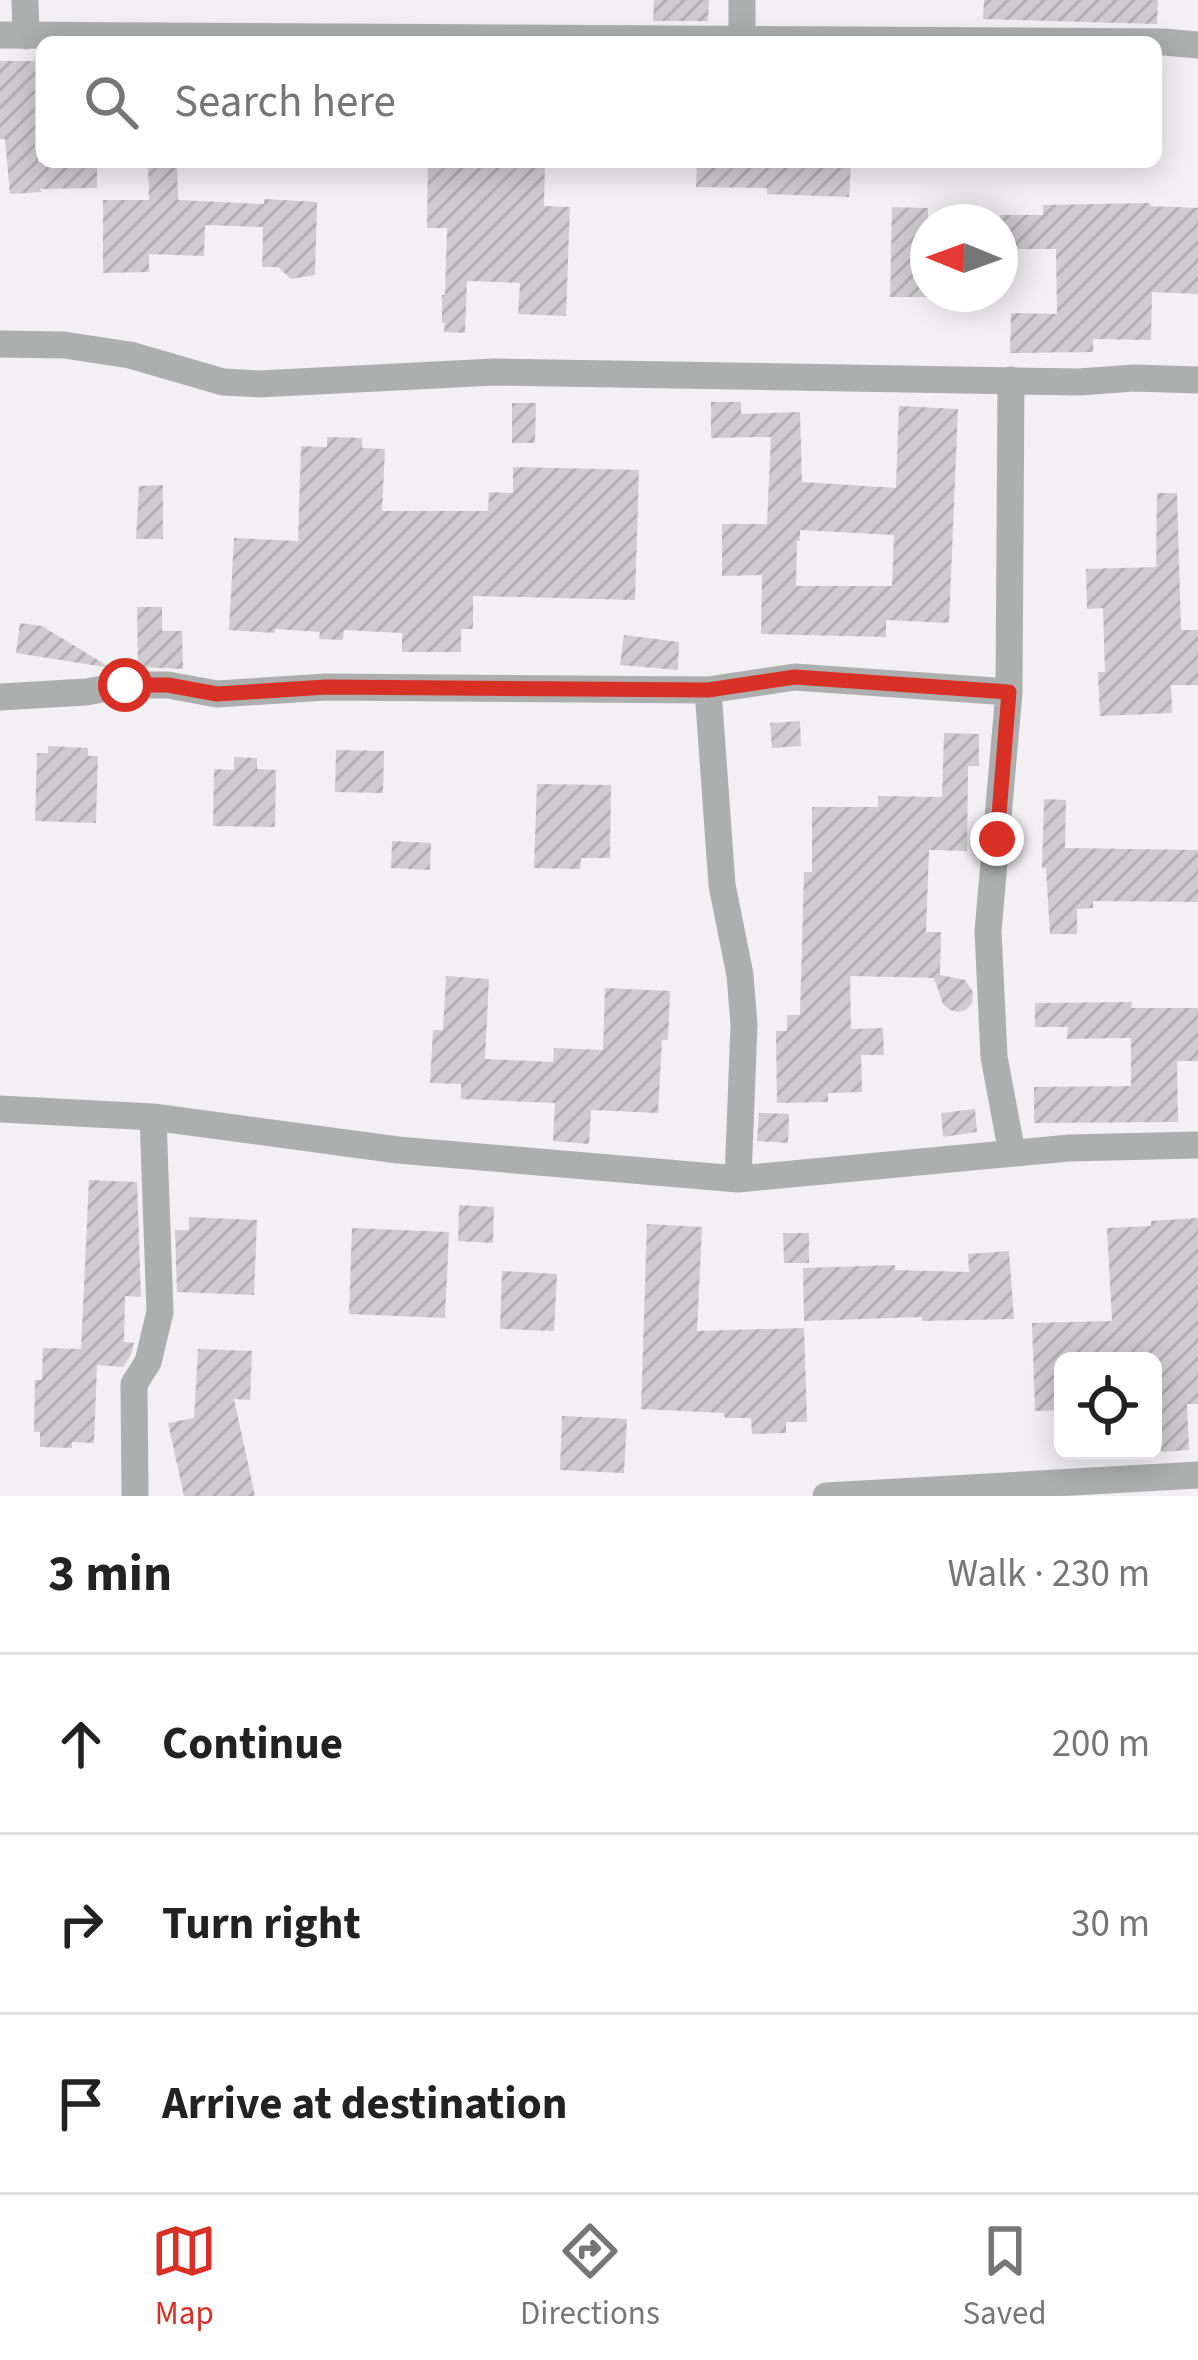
<!DOCTYPE html>
<html lang="en">
<head>
<meta charset="utf-8">
<style>
	body { margin:0; font-family:"Source Sans 3",sans-serif; background:#f6f6f6; color:#222 }
	.controls { position:absolute; right:36px; bottom:36px; display:grid; overflow:hidden; border-radius:18px; box-shadow:0 6px 30px #0003 }
	.controls button { width:108px; height:108px; display:grid; place-items:center; padding:0; border:0; border-bottom:3px solid #e0e0e0; background:#fff; color:#222; font:60px sans-serif }
	.compass { position:absolute; left:910px; top:204px; width:108px; height:108px; border-radius:50%; background:#fff; box-shadow:0 6px 30px #0003; rotate:271deg }
	.stop { position:absolute; width:36px; height:36px; margin:-27px; border:9px solid #d93025; border-radius:50%; background:#fff }
	.stop.end { background:#d93025; border-color:#fff; box-shadow:0 3px 12px #0008 }
	.list { margin:0; padding:0; list-style:none }
	h2 { display:flex; justify-content:space-between; align-items:center; height:156px; margin:0; padding:0 48px; font-size:51px }
	h2 small { font-size:39px; font-weight:400; color:#767676 }
	.list li { display:grid; grid-template-columns:78px 1fr auto; gap:36px; align-items:center; box-sizing:border-box; height:180px; padding:0 48px; border-top:3px solid #e0e0e0 }
	.list b { display:block; font-size:45px; white-space:nowrap }
	.list em { font-size:39px; font-style:normal; color:#767676 }
	.icon { flex:none; width:66px; height:66px; fill:none; stroke:currentColor; stroke-width:2; stroke-linecap:round; stroke-linejoin:round }
	.map { position:relative; flex:none; width:1198px; height:1496px; overflow:hidden }
	.search { position:absolute; background:#fff; box-shadow:0 6px 30px #0003; left:36px; right:36px; top:36px; height:132px; display:flex; align-items:center; gap:30px; box-sizing:border-box; padding:0 42px; border-radius:18px; color:#767676; font-size:45px }
	.sheet { height:696px; background:#fff }
	nav { display:flex; justify-content:space-around; align-items:center; box-sizing:border-box; height:168px; border-top:3px solid #e0e0e0; background:#fff; font-size:33px; color:#767676 }
	nav a { display:grid; justify-items:center; gap:6px }
	nav .on { color:#d93025 }
	.map>svg:first-child { display:block }
	.building { fill:url(#building-hatch); fill-rule:evenodd }
	.lines { fill:none; stroke-linecap:round; stroke-linejoin:round }
	.street { stroke:#adafae; stroke-width:27 }
	.route { stroke:#d93025; stroke-width:15 }
</style>
</head>
<body>
<div class="map">
<svg width="1198" height="1496" viewBox="0 0 1198 1496">
	<defs>
		<pattern id="building-hatch" width="6" height="6" patternUnits="userSpaceOnUse" patternTransform="scale(3)"><rect width="6" height="6" fill="#cfcccf"/><path d="M-1 1l2-2M0 6l6-6M5 7l2-2" fill="none" stroke="#b1afb1"/></pattern>
	</defs>
	<rect width="100%" height="100%" fill="#f2f0f3"/>
	<path class="building" d="M 654,0 L 709,0 L 708,21 L 653,21 Z
		M 984,0 L 1158,0 L 1157,24 L 983,19 Z
		M 0,61 L 35,61 L 35,150 L 38,150 L 38,162 L 97,162 L 97,188 L 40,189 L 41,192 L 10,194 L 5,139 L 0,139 Z
		M 148,162 L 177,162 L 178,200 L 264,204 L 264,199 L 317,202 L 315,275 L 291,279 L 278,267 L 262,267 L 263,227 L 205,225 L 204,256 L 149,254 L 149,272 L 103,273 L 103,200 L 149,200 Z
		M 428,162 L 545,162 L 544,206 L 570,207 L 566,316 L 518,314 L 520,283 L 467,281 L 465,333 L 444,332 L 445,323 L 442,323 L 442,295 L 445,295 L 447,228 L 427,228 Z
		M 697,162 L 851,162 L 849,197 L 767,194 L 767,188 L 696,187 Z
		M 1150,203 L 1150,206 L 1198,208 L 1198,294 L 1152,292 L 1151,340 L 1093,339 L 1093,352 L 1010,353 L 1011,313 L 1057,314 L 1056,249 L 1000,249 L 1000,215 L 1043,215 L 1043,205 Z
		M 892,207 L 928,208 L 928,297 L 890,297 Z
		M 711,402 L 741,402 L 741,414 L 800,412 L 802,482 L 896,488 L 899,406 L 958,409 L 949,623 L 886,620 L 886,637 L 761,634 L 762,575 L 722,576 L 722,524 L 767,524 L 771,437 L 711,438 ZM 800,530 L 894,535 L 892,586 L 796,586 L 797,541 L 800,541 Z
		M 512,403 L 536,403 L 535,443 L 512,443 Z
		M 327,437 L 362,438 L 362,448 L 385,449 L 382,511 L 488,511 L 489,492 L 513,493 L 513,467 L 639,470 L 635,600 L 473,596 L 473,629 L 461,629 L 461,652 L 402,652 L 402,633 L 344,630 L 343,640 L 319,639 L 320,632 L 275,629 L 275,633 L 229,630 L 234,538 L 298,541 L 301,446 L 327,447 Z
		M 163,485 L 163,539 L 136,539 L 139,486 Z
		M 1157,493 L 1177,493 L 1181,630 L 1198,630 L 1198,685 L 1171,685 L 1172,713 L 1100,716 L 1098,672 L 1105,672 L 1103,608 L 1087,609 L 1086,569 L 1156,567 Z
		M 137,607 L 162,607 L 162,631 L 182,631 L 183,669 L 138,667 Z
		M 20,623 L 42,626 L 111,668 L 16,653 Z
		M 624,635 L 679,642 L 678,670 L 620,665 Z
		M 800,721 L 801,746 L 772,748 L 770,723 Z
		M 944,733 L 979,734 L 979,766 L 968,766 L 967,851 L 929,850 L 926,932 L 941,932 L 940,975 L 965,980 L 973,992 L 972,1003 L 966,1010 L 958,1012 L 950,1010 L 943,1004 L 934,978 L 850,976 L 851,1029 L 883,1028 L 884,1055 L 861,1055 L 862,1092 L 828,1093 L 828,1102 L 777,1103 L 776,1031 L 787,1031 L 787,1015 L 800,1015 L 804,872 L 812,872 L 812,807 L 878,807 L 878,796 L 942,797 Z
		M 48,746 L 88,748 L 88,756 L 98,756 L 96,823 L 35,821 L 37,753 L 48,753 Z
		M 336,750 L 384,751 L 383,793 L 335,792 Z
		M 234,757 L 257,758 L 257,769 L 276,770 L 275,827 L 213,826 L 214,769 L 234,770 Z
		M 537,784 L 611,785 L 610,858 L 581,858 L 580,869 L 534,868 Z
		M 1044,799 L 1066,800 L 1065,848 L 1198,850 L 1198,902 L 1093,901 L 1093,908 L 1077,909 L 1077,934 L 1050,934 L 1046,868 L 1042,868 Z
		M 392,841 L 431,843 L 430,870 L 391,868 Z
		M 446,976 L 489,979 L 485,1059 L 553,1062 L 554,1048 L 603,1050 L 605,988 L 670,991 L 668,1040 L 662,1040 L 658,1113 L 591,1110 L 589,1144 L 553,1141 L 555,1103 L 461,1099 L 461,1084 L 430,1083 L 433,1030 L 443,1030 Z
		M 1132,1002 L 1131,1008 L 1198,1008 L 1198,1061 L 1177,1061 L 1178,1122 L 1034,1123 L 1034,1087 L 1131,1086 L 1131,1038 L 1067,1039 L 1068,1027 L 1035,1027 L 1035,1003 Z
		M 975,1109 L 977,1132 L 943,1137 L 941,1113 Z
		M 759,1113 L 789,1114 L 788,1143 L 757,1141 Z
		M 89,1180 L 137,1182 L 141,1297 L 125,1296 L 124,1342 L 134,1343 L 131,1355 L 123,1367 L 97,1365 L 94,1443 L 72,1442 L 72,1448 L 40,1447 L 40,1432 L 34,1432 L 35,1380 L 42,1380 L 43,1348 L 81,1349 Z
		M 459,1205 L 494,1207 L 493,1243 L 458,1241 Z
		M 189,1217 L 257,1220 L 254,1295 L 177,1292 L 175,1230 L 189,1230 Z
		M 1198,1218 L 1198,1404 L 1187,1404 L 1189,1450 L 1161,1452 L 1159,1406 L 1153,1406 L 1153,1361 L 1063,1361 L 1063,1410 L 1035,1411 L 1032,1323 L 1112,1321 L 1107,1228 L 1151,1226 L 1151,1221 Z
		M 647,1224 L 702,1227 L 697,1331 L 804,1328 L 807,1422 L 786,1422 L 786,1433 L 752,1434 L 751,1418 L 725,1418 L 724,1413 L 641,1409 Z
		M 352,1228 L 449,1232 L 445,1318 L 349,1314 Z
		M 783,1233 L 809,1233 L 809,1263 L 784,1263 Z
		M 1009,1251 L 1014,1319 L 922,1321 L 922,1317 L 804,1321 L 803,1268 L 895,1265 L 895,1270 L 969,1272 L 968,1254 Z
		M 502,1271 L 557,1274 L 554,1331 L 500,1329 Z
		M 198,1349 L 252,1351 L 250,1400 L 234,1399 L 255,1496 L 184,1496 L 168,1423 L 194,1418 Z
		M 562,1416 L 627,1419 L 624,1473 L 560,1470 Z"/>
	<g class="lines">
		<path class="street" d="M 25,0 L 26,36
			M 0,35 L 1164,42 L 1198,45
			M 742,39 L 742,0
			M 0,344 L 64,345 L 130,355 L 223,382 L 259,384 L 494,372 L 1079,382 L 1134,378 L 1198,380
			M 1011,380 L 1009,692 L 988,931 L 994,1057 L 1012,1153
			M 708,690 L 722,885 L 740,975 L 744,1025 L 738,1179
			M 0,697 L 86,692 L 125,685 L 168,685 L 217,694 L 326,687 L 708,690 L 795,677 L 1009,692
			M 0,1109 L 153,1117 L 398,1150 L 738,1179 L 1069,1148 L 1198,1145
			M 135,1496 L 134,1384 L 148,1362 L 160,1312 L 153,1117
			M 826,1496 L 1198,1475"/>
	</g>
	<g class="lines">
		<path class="route" d="M 125,685 L 168,685 L 217,694 L 326,687 L 708,690 L 795,677 L 1009,692 L 997,839"/>
	</g>
</svg>
<div class="controls">
<button><svg class="icon" aria-label="locate" viewBox="0 0 24 24"><circle cx="12" cy="12" r="6"/><path d="M12 2v4M12 18v4M2 12h4M18 12h4"/></svg></button>
</div>
<svg class="compass" viewBox="-18 -18 36 36"><path d="M0-13l5 13h-10z" fill="#e53935"/><path d="M0 13l5-13h-10z" fill="#767676"/></svg>
<div class="stop" style="left:125px;top:685px"></div>
<div class="stop end" style="left:997px;top:839px"></div>
<div class="search"><svg class="icon" aria-label="search" viewBox="0 0 24 24"><circle cx="10" cy="10" r="6"/><path d="M15 15l6 6"/></svg>Search here</div>
</div>
<section class="sheet">
<h2>3 min<small>Walk · 230 m</small></h2>
<ul class="list">
<li><svg class="icon" aria-label="ahead" viewBox="0 0 24 24"><path d="M12 20V5M6 11l6-6 6 6"/></svg><div><b>Continue</b></div><em>200 m</em></li>
<li><svg class="icon" aria-label="right" viewBox="0 0 24 24"><path d="M7 20v-9h11M14 6l5 5-5 5"/></svg><div><b>Turn right</b></div><em>30 m</em></li>
<li><svg class="icon" aria-label="arrive" viewBox="0 0 24 24"><path d="M6 21V4h12l-3 4 3 4H6"/></svg><div><b>Arrive at destination</b></div></li>
</ul>
</section>
<nav>
<a class="on"><svg class="icon" aria-label="map" viewBox="0 0 24 24"><path d="M3 6l6-2 6 2 6-2v14l-6 2-6-2-6 2zM9 4v14M15 6v14"/></svg>Map</a>
<a><svg class="icon" aria-label="directions" viewBox="0 0 24 24"><path d="M12 3l9 9-9 9-9-9zM9 14v-3h6M13 9l2 2-2 2"/></svg>Directions</a>
<a><svg class="icon" aria-label="saved" viewBox="0 0 24 24"><path d="M7 4h10v16l-5-4-5 4z"/></svg>Saved</a>
</nav>
</body>
</html>
